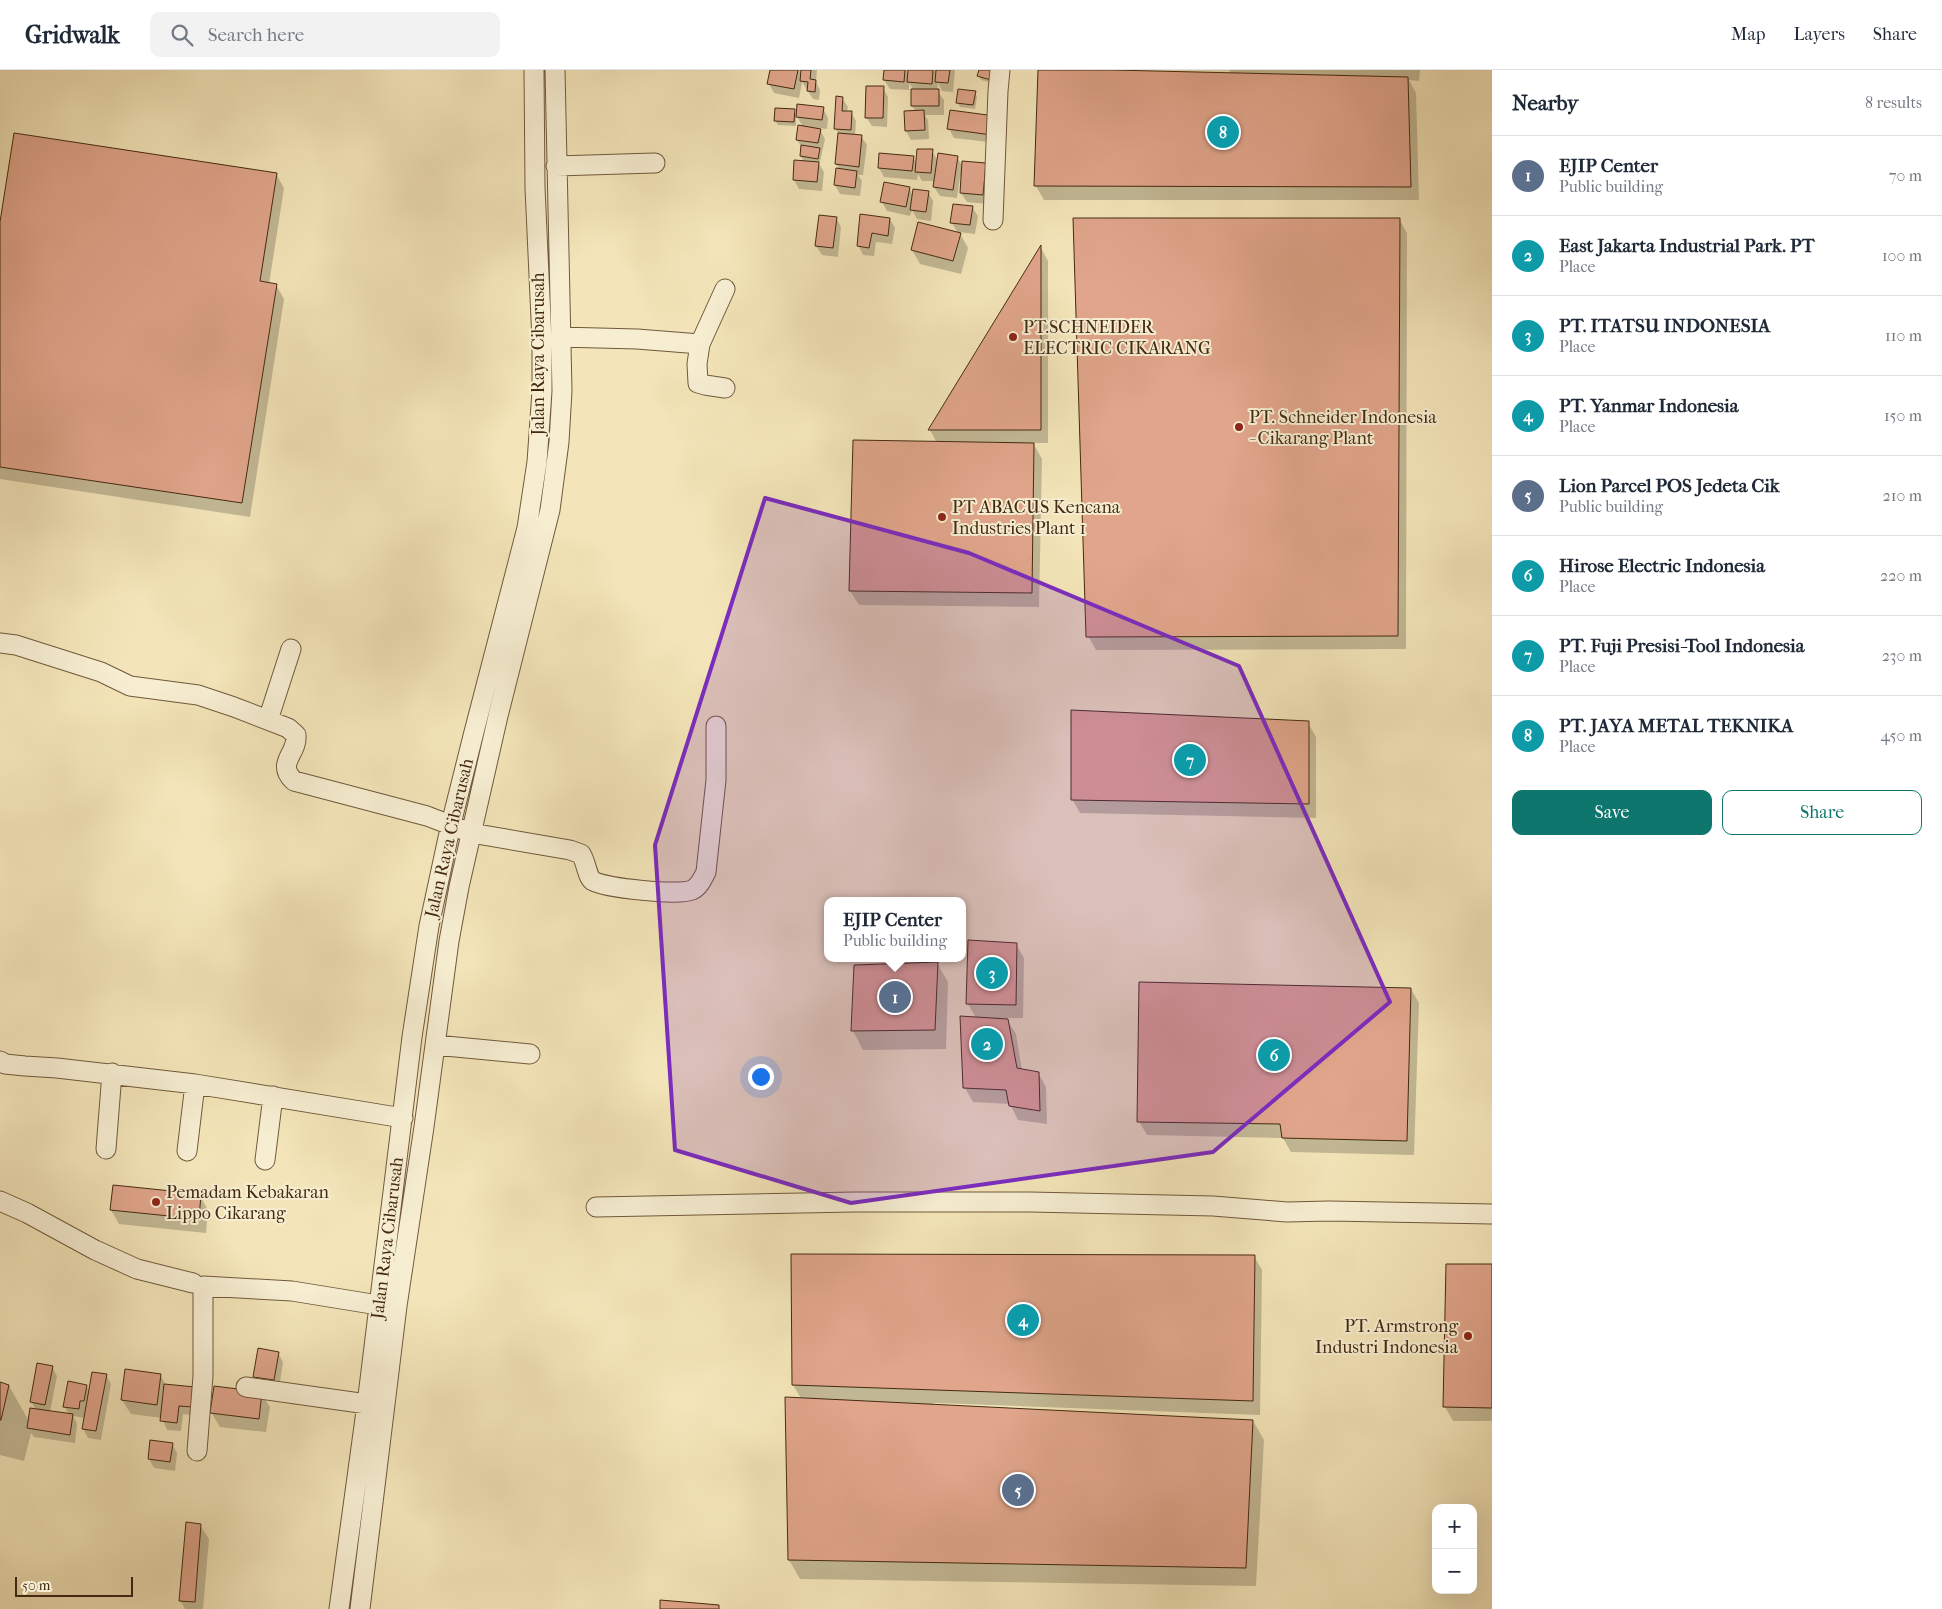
<!DOCTYPE html>
<html lang="en">
<head>
<meta charset="utf-8">
<style>
	body { margin:0; font-family:"IM FELL French Canon",serif; background:#f2f2f3; color:#1f2937 }
	.controls { position:absolute; right:15px; bottom:15px; display:grid; overflow:hidden; border-radius:10px; box-shadow:0 5px 20px #0002 }
	.controls button { width:45px; height:45px; display:grid; place-items:center; padding:0; border:0; border-bottom:1px solid #e0e1e3; background:#fff; color:#1f2937; font:25px sans-serif }
	.scale { position:absolute; left:15px; bottom:12px; width:118px; box-sizing:border-box; padding-left:5px; border:2px solid #442a11; border-top:0; font-size:14px; line-height:18px; white-space:nowrap; color:#442a11; -webkit-text-stroke:4px #f7eed2; paint-order:stroke }
	.you { position:absolute; left:760px; top:1006px; width:18px; height:18px; margin:-12px; border:4px solid #fff; border-radius:50%; background:#1a73e8; box-shadow:0 0 0 8px #1a73e833 }
	.badge { display:grid; place-items:center; width:32px; height:32px; border-radius:50%; background:#0f766e; color:#fff; font-size:16px; font-weight:700 }
	.pin { position:absolute; translate:-50% -50%; border:2px solid #fff; box-shadow:0 1px 5px #0006 }
	.popup { position:absolute; left:824px; top:827px; width:142px; height:65px; box-sizing:border-box; display:grid; place-content:center; border-radius:10px; background:#fff; filter:drop-shadow(0 1px 4px #0005); font-size:16px; white-space:nowrap; color:#747a83 }
	.popup b { font-size:19px; color:#1f2937 }
	.popup::after { content:''; position:absolute; left:50%; top:100%; margin-left:-10px; border:10px solid transparent; border-top-color:#fff }
	.list { margin:0; padding:0; list-style:none }
	h2 { display:flex; justify-content:space-between; align-items:center; height:65px; margin:0; padding:0 20px; font-size:21px }
	h2 small { font-size:16px; font-weight:400; color:#747a83 }
	.list li { display:grid; grid-template-columns:32px 1fr auto; gap:15px; align-items:center; box-sizing:border-box; height:80px; padding:0 20px; border-top:1px solid #e0e1e3 }
	.list b { display:block; font-size:19px; white-space:nowrap }
	.list p { margin:0; font-size:16px; white-space:nowrap; color:#747a83 }
	.list em { font-size:16px; font-style:normal; color:#747a83 }
	.actions { display:flex; gap:10px; padding:15px 20px }
	.actions a { flex:1; padding:11px 0; border:1px solid #0f766e; border-radius:10px; text-align:center; font-size:18px; color:#0f766e }
	.actions .main { background:#0f766e; color:#fff }
	.icon { flex:none; width:28px; height:28px; fill:none; stroke:currentColor; stroke-width:2; stroke-linecap:round; stroke-linejoin:round }
	.map { position:relative; flex:none; width:1492px; height:1539px; overflow:hidden }
	header { display:flex; align-items:center; gap:30px; box-sizing:border-box; height:70px; padding:0 25px; background:#fff; border-bottom:1px solid #e0e1e3 }
	header strong { font-size:24px }
	nav { display:flex; gap:28px; margin-inline-start:auto; font-size:18px }
	.search { width:350px; height:45px; background:#f2f2f3; display:flex; align-items:center; gap:12px; box-sizing:border-box; padding:0 18px; border-radius:10px; color:#747a83; font-size:19px }
	main { display:flex }
	aside { flex:1; background:#fff }
	.map>svg:first-child { display:block }
	.shadow { fill:#0003 }
	.building { fill:#e0a58b; stroke:#442a11 }
	.lines { fill:none; stroke-linecap:round; stroke-linejoin:round }
	.minor-casing { stroke:#70593b; stroke-width:21 }
	.minor { stroke:#f7eed2; stroke-width:19 }
	.marked { fill:#7b2cbf; fill-opacity:0.2; stroke:#7b2cbf; stroke-width:4; stroke-linejoin:round }
	.poi-dot { fill:#8f2418; stroke:#f7eed2; stroke-width:2 }
	.labels { text-anchor:middle; stroke-width:4; stroke-linejoin:round; paint-order:stroke }
	.poi-label { font-size:18px; fill:#442a11; stroke:#f7eed2; text-anchor:start }
	.street-label { font-size:18px; fill:#442a11; stroke:#f7eed2 }
</style>
</head>
<body>
<header>
<strong>Gridwalk</strong>
<div class="search"><svg class="icon" aria-label="search" viewBox="0 0 24 24"><circle cx="10" cy="10" r="6"/><path d="M15 15l6 6"/></svg>Search here</div>
<nav><a>Map</a><a>Layers</a><a>Share</a></nav>
</header>
<main>
<div class="map">
<svg width="1492" height="1539" viewBox="0 0 1492 1539">
	<rect width="100%" height="100%" fill="#f3e5b9"/>
	<filter id="stains"><feTurbulence type="fractalNoise" baseFrequency=".004" numOctaves="4"/><feColorMatrix values="0 0 0 0 .2 0 0 0 0 .09 0 0 0 0 .02 0 0 0 .5 -.17"/></filter>
	<radialGradient id="worn" r=".72"><stop offset=".6" stop-color="#630" stop-opacity="0"/><stop offset="1" stop-color="#630" stop-opacity=".3"/></radialGradient>
	<path class="shadow" d="M 771,0 L 817,0 L 816,12 L 820,20 L 819,30 L 813,29 L 802,12 L 799,28 L 774,23 L 769,14 Z
		M 885,0 L 955,0 L 953,22 L 942,21 L 938,13 L 937,21 L 944,30 L 944,45 L 925,45 L 928,50 L 929,69 L 911,70 L 906,61 L 915,41 L 912,36 L 914,20 L 909,13 L 909,20 L 890,19 L 884,10 Z
		M 980,0 L 996,0 L 993,13 L 981,10 L 979,6 Z
		M 1039,0 L 1232,4 L 1229,0 L 1420,0 L 1419,11 L 1409,10 L 1416,23 L 1419,130 L 1044,130 L 1036,116 Z
		M 883,18 L 888,27 L 887,57 L 872,56 L 866,47 Z
		M 975,22 L 977,27 L 975,39 L 960,37 L 957,32 Z
		M 842,28 L 848,37 L 847,42 L 851,42 L 856,51 L 855,66 L 861,66 L 867,75 L 863,105 L 858,105 L 862,111 L 860,126 L 840,124 L 835,115 L 840,100 L 836,94 L 839,65 L 836,59 Z
		M 823,38 L 828,48 L 827,59 L 819,58 L 825,69 L 820,92 L 818,92 L 824,102 L 822,121 L 799,119 L 794,110 L 804,92 L 801,86 L 802,78 L 797,70 L 803,57 L 796,45 L 796,56 L 778,55 L 775,50 L 794,40 L 797,46 Z
		M 994,47 L 997,73 L 954,68 L 949,59 Z
		M 932,81 L 938,91 L 957,87 L 963,98 L 985,94 L 990,103 L 988,134 L 967,132 L 961,123 L 962,107 L 960,107 L 957,128 L 940,126 L 934,117 L 935,111 L 922,111 L 918,104 L 917,110 L 884,107 L 879,98 L 913,87 L 917,94 Z
		M 276,104 L 284,118 L 269,214 L 276,215 L 284,229 L 250,447 L 0,409 L 0,160 Z
		M 909,118 L 913,126 L 928,122 L 933,131 L 931,151 L 917,149 L 912,140 L 910,146 L 887,141 L 882,132 Z
		M 972,137 L 978,146 L 975,164 L 959,162 L 968,178 L 961,204 L 920,194 L 912,180 L 958,163 L 952,153 Z
		M 861,145 L 890,149 L 895,158 L 892,174 L 876,172 L 874,186 L 863,185 L 858,175 Z
		M 836,148 L 841,157 L 838,187 L 822,185 L 816,176 Z
		M 1399,149 L 1407,163 L 1406,579 L 1096,580 L 1088,566 Z
		M 1041,178 L 1048,191 L 1048,373 L 1033,373 L 1042,389 L 1039,537 L 859,535 L 850,521 L 937,373 L 930,360 Z
		M 1308,653 L 1316,667 L 1316,748 L 1080,743 L 1072,729 Z
		M 1016,874 L 1024,888 L 1023,948 L 1006,948 L 1016,964 L 1022,1000 L 1038,1003 L 1046,1017 L 1047,1054 L 1018,1050 L 1010,1034 L 973,1032 L 965,1018 L 976,948 L 968,934 Z
		M 937,893 L 948,912 L 946,979 L 863,980 L 853,961 Z
		M 1411,919 L 1419,933 L 1414,1085 L 1291,1082 L 1283,1068 L 1147,1065 L 1139,1051 Z
		M 200,1126 L 208,1140 L 206,1163 L 119,1154 L 111,1140 Z
		M 1254,1186 L 1262,1200 L 1260,1345 L 934,1333 L 934,1336 L 1253,1351 L 1264,1370 L 1256,1516 L 800,1509 L 789,1490 L 786,1329 L 802,1330 L 793,1315 Z
		M 1492,1196 L 1492,1351 L 1453,1351 L 1445,1337 Z
		M 278,1283 L 283,1292 L 279,1319 L 260,1315 L 254,1306 Z
		M 52,1297 L 57,1306 L 50,1342 L 69,1345 L 65,1337 L 86,1316 L 90,1322 L 106,1305 L 111,1314 L 101,1370 L 88,1368 L 83,1358 L 85,1348 L 73,1346 L 77,1354 L 75,1373 L 34,1367 L 31,1363 L 24,1391 L 0,1385 L 0,1314 L 9,1316 L 29,1351 L 36,1340 L 31,1331 Z
		M 160,1305 L 166,1315 L 194,1318 L 197,1346 L 183,1344 L 181,1361 L 167,1360 L 162,1348 L 131,1344 L 122,1330 Z
		M 261,1323 L 270,1337 L 266,1362 L 220,1357 L 211,1342 Z
		M 172,1374 L 177,1383 L 175,1401 L 154,1398 L 149,1389 Z
		M 200,1455 L 209,1469 L 203,1539 L 185,1539 L 180,1530 Z"/>
	<path class="building" d="M 770,0 L 798,0 L 794,19 L 767,14 Z
		M 801,0 L 811,0 L 810,9 L 816,10 L 815,22 L 807,21 L 808,12 L 800,11 Z
		M 884,0 L 905,0 L 904,12 L 883,10 Z
		M 908,0 L 933,0 L 932,14 L 907,12 Z
		M 936,0 L 950,0 L 948,13 L 935,12 Z
		M 979,0 L 993,0 L 991,10 L 977,6 Z
		M 1038,0 L 1112,0 L 1408,7 L 1411,117 L 1034,116 Z
		M 866,16 L 884,16 L 883,48 L 865,48 Z
		M 911,19 L 939,19 L 939,36 L 911,36 Z
		M 958,19 L 976,21 L 973,35 L 956,33 Z
		M 836,26 L 843,27 L 842,41 L 852,41 L 851,60 L 834,59 Z
		M 797,34 L 824,37 L 822,50 L 796,47 Z
		M 775,38 L 795,39 L 794,52 L 774,51 Z
		M 924,40 L 925,60 L 905,61 L 904,41 Z
		M 950,40 L 995,46 L 992,65 L 947,59 Z
		M 798,55 L 821,59 L 818,73 L 796,70 Z
		M 14,63 L 277,103 L 260,211 L 277,214 L 242,433 L 0,397 L 0,152 Z
		M 838,63 L 862,65 L 859,97 L 835,94 Z
		M 801,75 L 820,78 L 818,89 L 800,86 Z
		M 917,79 L 933,79 L 931,103 L 915,102 Z
		M 879,83 L 914,86 L 912,101 L 878,98 Z
		M 938,83 L 958,86 L 953,120 L 933,117 Z
		M 794,90 L 819,92 L 817,112 L 793,110 Z
		M 962,91 L 986,93 L 983,125 L 960,123 Z
		M 836,98 L 857,101 L 855,118 L 834,115 Z
		M 884,112 L 910,117 L 906,137 L 880,132 Z
		M 913,119 L 929,121 L 926,142 L 910,140 Z
		M 953,134 L 973,136 L 970,155 L 950,153 Z
		M 860,144 L 890,148 L 888,166 L 872,163 L 869,178 L 857,176 Z
		M 819,145 L 837,147 L 833,178 L 815,176 Z
		M 1073,148 L 1400,148 L 1398,566 L 1086,567 Z
		M 918,152 L 961,163 L 953,191 L 911,180 Z
		M 1041,175 L 1041,360 L 928,360 Z
		M 853,370 L 1034,373 L 1032,523 L 849,521 Z
		M 1071,640 L 1309,651 L 1309,734 L 1071,730 Z
		M 968,870 L 1017,873 L 1016,935 L 966,934 Z
		M 938,892 L 935,960 L 851,961 L 854,895 Z
		M 1139,912 L 1411,918 L 1407,1071 L 1282,1068 L 1280,1054 L 1137,1052 Z
		M 960,946 L 1008,949 L 1017,998 L 1039,1002 L 1040,1041 L 1009,1036 L 1006,1020 L 963,1018 Z
		M 113,1115 L 201,1124 L 199,1149 L 110,1140 Z
		M 791,1184 L 1255,1185 L 1253,1331 L 792,1315 Z
		M 1446,1194 L 1492,1194 L 1492,1338 L 1443,1337 Z
		M 258,1278 L 279,1282 L 274,1310 L 253,1307 Z
		M 37,1293 L 53,1296 L 45,1335 L 30,1332 Z
		M 125,1299 L 161,1304 L 157,1335 L 121,1330 Z
		M 92,1302 L 107,1304 L 96,1361 L 82,1359 Z
		M 68,1311 L 87,1315 L 84,1331 L 80,1331 L 79,1339 L 63,1337 Z
		M 0,1312 L 9,1315 L 1,1350 L 0,1350 Z
		M 164,1314 L 195,1317 L 193,1337 L 179,1336 L 177,1353 L 160,1351 Z
		M 214,1316 L 262,1322 L 259,1349 L 210,1343 Z
		M 785,1327 L 1253,1350 L 1246,1498 L 788,1490 Z
		M 30,1338 L 73,1344 L 70,1365 L 27,1358 Z
		M 150,1370 L 173,1373 L 170,1392 L 148,1389 Z
		M 186,1452 L 201,1454 L 195,1532 L 179,1531 Z
		M 660,1530 L 719,1535 L 719,1539 L 660,1539 Z"/>
	<g class="lines">
		<defs>
			<path id="minor" d="M 556,96 L 655,93
				M 993,150 L 998,21 L 1000,0
				M 560,267 L 637,269 L 700,274 L 697,294 L 698,313 L 705,315 L 725,318
				M 700,274 L 725,219
				M 0,573 L 16,575 L 101,602 L 130,616 L 198,625 L 234,637 L 288,658 L 296,665 C 298,684 275,693 294,711 L 427,746 L 471,763 L 570,780 L 581,784 C 586,791 587,807 593,811 C 606,818 679,826 692,820 C 699,817 703,808 706,802 L 716,710 L 716,656
				M 268,650 L 291,579
				M 435,975 L 530,984
				M 0,991 L 5,994 L 25,996 L 57,998 L 195,1014 L 403,1048
				M 106,1079 L 112,1003
				M 187,1081 L 195,1014
				M 265,1090 L 273,1026
				M 0,1131 L 27,1143 L 95,1180 L 137,1199 L 193,1213
				M 596,1137 L 854,1132 L 1030,1132 L 1213,1136 L 1287,1142 L 1329,1141 L 1492,1144
				M 246,1317 L 367,1334
				M 197,1381 L 203,1306 L 203,1216 L 292,1221 L 378,1235
				M 339,1539 L 367,1334 L 412,967 L 429,856 L 451,754 L 474,662 L 527,458 L 537,392 L 542,321 L 542,271 L 535,118 L 534,0
				M 360,1539 L 397,1236 L 424,1057 L 449,871 L 459,817 L 498,646 L 550,440 L 559,372 L 562,321 L 555,0"/>
		</defs>
		<use href="#minor" class="minor-casing"/>
		<use href="#minor" class="minor"/>
	</g>
	<path class="marked" d="M 765,428 L 969,483 L 1239,596 L 1390,932 L 1213,1082 L 851,1133 L 675,1080 L 655,775 Z"/>
	<g class="poi-dot">
		<circle cx="1013" cy="267" r="5"/>
		<circle cx="1239" cy="357" r="5"/>
		<circle cx="942" cy="447" r="5"/>
		<circle cx="156" cy="1132" r="5"/>
		<circle cx="1468" cy="1266" r="5"/>
	</g>
	<g class="labels">
		<g class="poi-label">
			<text x="1023" y="263">PT.SCHNEIDER<tspan x="1023" dy="21">ELECTRIC CIKARANG</tspan></text>
			<text x="1249" y="353">PT. Schneider Indonesia<tspan x="1249" dy="21">- Cikarang Plant</tspan></text>
			<text x="952" y="443">PT ABACUS Kencana<tspan x="952" dy="21">Industries Plant 1</tspan></text>
			<text x="166" y="1128">Pemadam Kebakaran<tspan x="166" dy="21">Lippo Cikarang</tspan></text>
			<text x="1458" y="1262" text-anchor="end">PT. Armstrong<tspan x="1458" dy="21">Industri Indonesia</tspan></text>
		</g>
		<g class="street-label">
			<text transform="translate(538 284) rotate(-90)" y="6">Jalan Raya Cibarusah</text>
			<text transform="translate(449 768) rotate(-77)" y="6">Jalan Raya Cibarusah</text>
			<text transform="translate(387 1168) rotate(-83)" y="6">Jalan Raya Cibarusah</text>
		</g>
	</g>
	<rect width="100%" height="100%" filter="url(#stains)"/>
	<rect width="100%" height="100%" fill="url(#worn)"/>
</svg>
<div class="controls">
<button>+</button>
<button>−</button>
</div>
<div class="scale">50 m</div>
<div class="you"></div>
<div class="pin badge" style="left:895px;top:927px;background:#5c6f8a">1</div>
<div class="popup"><b>EJIP Center</b>Public building</div>
<div class="pin badge" style="left:987px;top:974px;background:#0f9aa8">2</div>
<div class="pin badge" style="left:992px;top:903px;background:#0f9aa8">3</div>
<div class="pin badge" style="left:1023px;top:1250px;background:#0f9aa8">4</div>
<div class="pin badge" style="left:1018px;top:1420px;background:#5c6f8a">5</div>
<div class="pin badge" style="left:1274px;top:985px;background:#0f9aa8">6</div>
<div class="pin badge" style="left:1190px;top:690px;background:#0f9aa8">7</div>
<div class="pin badge" style="left:1223px;top:62px;background:#0f9aa8">8</div>
</div>
<aside>
<h2>Nearby<small>8 results</small></h2>
<ul class="list">
<li><span class="badge" style="background:#5c6f8a">1</span><div><b>EJIP Center</b><p>Public building</p></div><em>70 m</em></li>
<li><span class="badge" style="background:#0f9aa8">2</span><div><b>East Jakarta Industrial Park. PT</b><p>Place</p></div><em>100 m</em></li>
<li><span class="badge" style="background:#0f9aa8">3</span><div><b>PT. ITATSU INDONESIA</b><p>Place</p></div><em>110 m</em></li>
<li><span class="badge" style="background:#0f9aa8">4</span><div><b>PT. Yanmar Indonesia</b><p>Place</p></div><em>150 m</em></li>
<li><span class="badge" style="background:#5c6f8a">5</span><div><b>Lion Parcel POS Jedeta Cik</b><p>Public building</p></div><em>210 m</em></li>
<li><span class="badge" style="background:#0f9aa8">6</span><div><b>Hirose Electric Indonesia</b><p>Place</p></div><em>220 m</em></li>
<li><span class="badge" style="background:#0f9aa8">7</span><div><b>PT. Fuji Presisi-Tool Indonesia</b><p>Place</p></div><em>230 m</em></li>
<li><span class="badge" style="background:#0f9aa8">8</span><div><b>PT. JAYA METAL TEKNIKA</b><p>Place</p></div><em>450 m</em></li>
</ul>
<div class="actions"><a class="main">Save</a><a>Share</a></div>
</aside>
</main>
</body>
</html>
